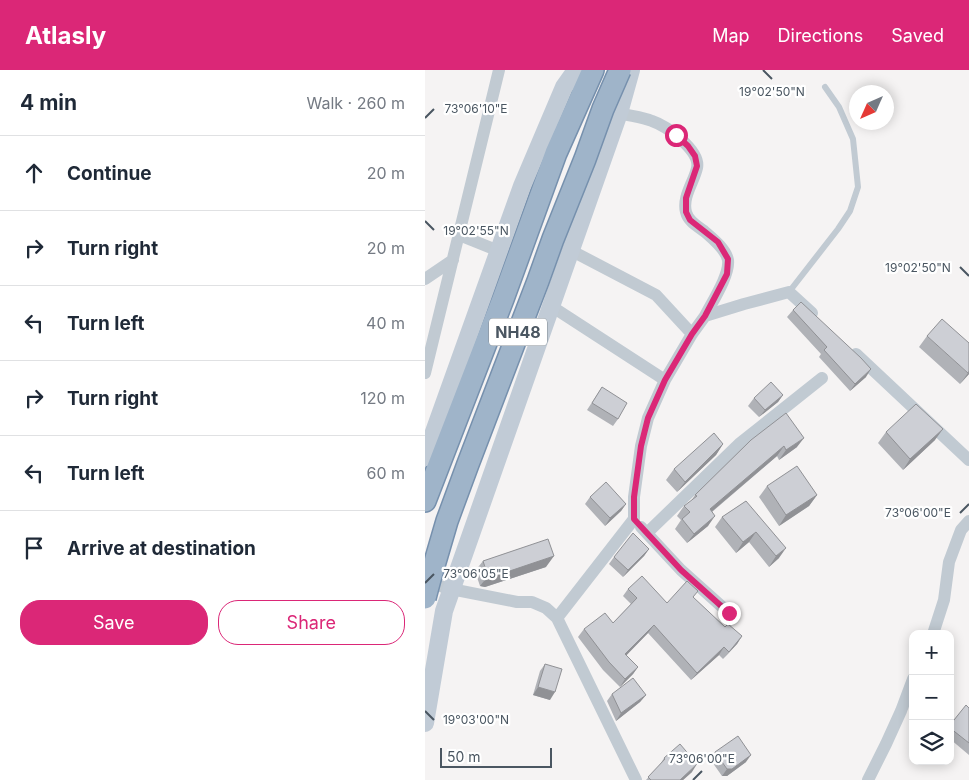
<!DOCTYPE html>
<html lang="en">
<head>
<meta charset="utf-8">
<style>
	body { margin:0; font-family:Inter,sans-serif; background:#f6f6f7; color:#1f2937 }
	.controls { position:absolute; right:15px; bottom:15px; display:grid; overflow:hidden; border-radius:10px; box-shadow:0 2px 12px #0003 }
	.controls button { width:45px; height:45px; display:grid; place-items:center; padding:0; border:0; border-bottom:1px solid #e0e1e3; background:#fff; color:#1f2937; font:25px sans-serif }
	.compass { position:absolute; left:424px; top:15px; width:45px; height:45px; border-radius:50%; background:#fff; box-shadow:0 2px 12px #0003; rotate:225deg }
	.scale { position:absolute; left:15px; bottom:12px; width:112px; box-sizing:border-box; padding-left:5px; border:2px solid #4a5661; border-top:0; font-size:14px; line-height:18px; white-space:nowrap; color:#4a5661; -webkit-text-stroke:4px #fff; paint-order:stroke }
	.stop { position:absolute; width:15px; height:15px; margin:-11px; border:4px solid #db2777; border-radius:50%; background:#fff }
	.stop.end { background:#db2777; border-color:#fff; box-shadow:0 1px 5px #0008 }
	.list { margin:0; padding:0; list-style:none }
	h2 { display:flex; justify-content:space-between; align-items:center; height:65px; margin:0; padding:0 20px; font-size:21px }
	h2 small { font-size:16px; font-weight:400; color:#747a83 }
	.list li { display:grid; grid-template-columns:32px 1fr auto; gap:15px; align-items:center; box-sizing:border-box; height:75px; padding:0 20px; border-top:1px solid #e0e1e3 }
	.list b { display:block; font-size:19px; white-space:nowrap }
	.list em { font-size:16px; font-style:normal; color:#747a83 }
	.actions { display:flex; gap:10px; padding:15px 20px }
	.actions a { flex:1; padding:11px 0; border:1px solid #db2777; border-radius:20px; text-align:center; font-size:18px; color:#db2777 }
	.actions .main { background:#db2777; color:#fff }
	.icon { flex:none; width:28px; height:28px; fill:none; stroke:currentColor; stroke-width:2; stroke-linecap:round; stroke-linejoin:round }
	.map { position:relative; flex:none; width:544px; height:710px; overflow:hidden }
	header { display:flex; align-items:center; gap:30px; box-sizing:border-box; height:70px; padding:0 25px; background:#db2777; color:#fff }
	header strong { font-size:24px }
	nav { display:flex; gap:28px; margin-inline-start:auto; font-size:18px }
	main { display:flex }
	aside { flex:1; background:#fff }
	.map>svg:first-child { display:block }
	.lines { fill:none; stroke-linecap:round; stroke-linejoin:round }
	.trunk-casing { stroke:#7690ad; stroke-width:24 }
	.service { stroke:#c1cad2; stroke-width:6 }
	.minor { stroke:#c1cad2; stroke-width:12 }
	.secondary { stroke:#c1cbd6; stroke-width:18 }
	.trunk { stroke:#9fb4c9; stroke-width:21 }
	.trunk-bridge-casing { stroke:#7690ad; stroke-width:24; stroke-linecap:butt }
	.trunk-bridge { stroke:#9fb4c9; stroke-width:21 }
	.wall { fill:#b0b2b7 }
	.shaded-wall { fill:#909195 }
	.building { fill:#cdcfd5; stroke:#909195 }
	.route { stroke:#db2777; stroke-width:6 }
	.ticks { fill:none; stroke:#4a5661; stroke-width:2 }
	.labels { text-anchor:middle; stroke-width:4.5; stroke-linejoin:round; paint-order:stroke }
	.shield { fill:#fff; stroke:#808990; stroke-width:1 }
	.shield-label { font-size:16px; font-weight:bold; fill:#4a5661 }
	.ticks-label { font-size:12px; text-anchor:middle; fill:#4a5661; stroke:#fff; stroke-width:4.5; stroke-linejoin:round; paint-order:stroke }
</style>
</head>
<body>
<header>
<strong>Atlasly</strong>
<nav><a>Map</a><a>Directions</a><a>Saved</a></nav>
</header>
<main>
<aside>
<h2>4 min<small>Walk · 260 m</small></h2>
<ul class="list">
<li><svg class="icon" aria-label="ahead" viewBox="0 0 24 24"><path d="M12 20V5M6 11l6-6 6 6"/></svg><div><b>Continue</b></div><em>20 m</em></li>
<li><svg class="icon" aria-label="right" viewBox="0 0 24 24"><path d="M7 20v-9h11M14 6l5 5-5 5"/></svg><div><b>Turn right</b></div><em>20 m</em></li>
<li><svg class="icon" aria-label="left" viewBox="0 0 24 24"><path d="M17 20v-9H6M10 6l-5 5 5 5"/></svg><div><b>Turn left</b></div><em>40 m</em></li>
<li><svg class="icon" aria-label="right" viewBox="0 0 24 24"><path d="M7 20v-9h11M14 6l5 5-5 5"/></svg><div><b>Turn right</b></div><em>120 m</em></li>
<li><svg class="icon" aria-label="left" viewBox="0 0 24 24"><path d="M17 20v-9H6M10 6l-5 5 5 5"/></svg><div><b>Turn left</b></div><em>60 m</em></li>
<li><svg class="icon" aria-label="arrive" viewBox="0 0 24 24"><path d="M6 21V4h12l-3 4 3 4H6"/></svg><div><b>Arrive at destination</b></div></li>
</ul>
<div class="actions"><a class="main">Save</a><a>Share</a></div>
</aside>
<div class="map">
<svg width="544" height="710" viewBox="0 0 544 710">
	<rect width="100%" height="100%" fill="#f5f3f3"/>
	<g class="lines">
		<defs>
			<path id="trunk" d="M 0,431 L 78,229 L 131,83 L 168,0"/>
		</defs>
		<use href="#trunk" class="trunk-casing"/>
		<path class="service" d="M 364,222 L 413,159 L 425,141 L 433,117 L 428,69 L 414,37 L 400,17"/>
		<path class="minor" d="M 194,43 C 205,46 217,47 227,51 C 242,56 276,81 272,98 C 269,112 257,127 261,142 C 263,151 272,156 279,161 C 287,168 301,179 303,190 C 305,205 287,232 280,246
			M 34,165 L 74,181
			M 145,180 L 231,225 L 267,264
			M 0,209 L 28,190
			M 126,236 L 240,310
			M 431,284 L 544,390
			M 0,303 L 74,0
			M 216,457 L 256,500 L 304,543
			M 222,463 L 314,374 L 397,308
			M 0,512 L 26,519 L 92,532 L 107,532 L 121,538 L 132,548 L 211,710
			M 132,548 L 209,449 L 209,427 L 216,376 L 223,348 L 240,310 L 267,264 L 280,246 L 319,234 L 364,222 L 387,243
			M 508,564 L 519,530 L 524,492 L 536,460 L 544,451
			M 443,710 L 461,674 L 476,641 L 488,609"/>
		<path class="secondary" d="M 0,387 L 97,116 L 139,17 L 151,0
			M 0,653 L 19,541 L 194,43 L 206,0"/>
		<use href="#trunk" class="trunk"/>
		<defs>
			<path id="trunk-bridge" d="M 0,528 L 5,509 L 22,451 L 43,394 L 113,211 L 128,169 L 160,89 L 178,39 L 195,0"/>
		</defs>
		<use href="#trunk-bridge" class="trunk-bridge-casing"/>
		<use href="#trunk-bridge" class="trunk-bridge"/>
	</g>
	<path class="wall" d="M 368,240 L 441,307 L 425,321 L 394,287 L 396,284 L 362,247 Z
		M 502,266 L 544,304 L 535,314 L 494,277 Z
		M 177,317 L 193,349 L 188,356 L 162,340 Z
		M 358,325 L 353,332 L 334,347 L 323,336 L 329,328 Z
		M 461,362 L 510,370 L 478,400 L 453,373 Z
		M 326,370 L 372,377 L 354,390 L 352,386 L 287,442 L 283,456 L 262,473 L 250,459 L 256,450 L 252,446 L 259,436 L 266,431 L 270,425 Z
		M 298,374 L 291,385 L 252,422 L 241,410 L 249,399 Z
		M 342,416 L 392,425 L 384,436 L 354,456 L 334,427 Z
		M 165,427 L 201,434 L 196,441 L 180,456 L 160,434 Z
		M 321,431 L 354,488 L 344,497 L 324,472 L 311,483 L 290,457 L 297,447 Z
		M 224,479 L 219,486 L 198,507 L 184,494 L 189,487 Z
		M 58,491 L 121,497 L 60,517 L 55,516 L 50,501 Z
		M 203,519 L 242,533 L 268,528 L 300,557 L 317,566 L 312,574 L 298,589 L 294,585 L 266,610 L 223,563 L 201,585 L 213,597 L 208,604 L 195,617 L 178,600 L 153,567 L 159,559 L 188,553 L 206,534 L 198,526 Z
		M 120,594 L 125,630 L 108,625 L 115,601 Z
		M 187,624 L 221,625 L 215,632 L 191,651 L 182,631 Z
		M 544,638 L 544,685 L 525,669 L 525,655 Z
		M 290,682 L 321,692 L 302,706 L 297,706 L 285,689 Z
		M 239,688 L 267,702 L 258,710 L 221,710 L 234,696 Z"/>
	<path class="shaded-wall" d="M 446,299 L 441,307 L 425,321 L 430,314 Z
		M 544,301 L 544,304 L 535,314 L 543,303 Z
		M 358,325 L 353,332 L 334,347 L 340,340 Z
		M 518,359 L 510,370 L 478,400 L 485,389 Z
		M 379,368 L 372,377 L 354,390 L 361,380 Z
		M 298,374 L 291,385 L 252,422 L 260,412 Z
		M 359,376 L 352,386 L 278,449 L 285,439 Z
		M 392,425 L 384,436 L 354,456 L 361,445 Z
		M 201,434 L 196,441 L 180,456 L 185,448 Z
		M 290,446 L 283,456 L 262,473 L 269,464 Z
		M 331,462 L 324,472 L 311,483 L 318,472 Z
		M 361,478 L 354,488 L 344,497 L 351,486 Z
		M 224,479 L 219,486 L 198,507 L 203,500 Z
		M 129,486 L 121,497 L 60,517 L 55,516 L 63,506 Z
		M 229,555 L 223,563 L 195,592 L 200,584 Z
		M 317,566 L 312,574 L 298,589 L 304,582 Z
		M 299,577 L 294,585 L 266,610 L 272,603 Z
		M 213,597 L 208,604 L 195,617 L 200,609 Z
		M 113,617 L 130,622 L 125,630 L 108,625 Z
		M 221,625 L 215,632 L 191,651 L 196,643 Z
		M 326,685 L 321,692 L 302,706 L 297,706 L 302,699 Z
		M 272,694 L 267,702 L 258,710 L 255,710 Z"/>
	<path class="building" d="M 376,232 L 436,288 L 446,299 L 430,314 L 399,280 L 402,277 L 368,240 Z
		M 517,249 L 544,273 L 544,301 L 543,303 L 502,266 Z
		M 346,312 L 358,325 L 340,340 L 329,328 Z
		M 177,317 L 202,333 L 193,349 L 167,333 Z
		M 491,334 L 518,359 L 485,389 L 461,362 Z
		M 361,343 L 379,368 L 361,380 L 359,376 L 285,439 L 290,446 L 269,464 L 257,449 L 265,442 L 259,436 L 272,426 L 270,425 L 326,370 Z
		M 289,363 L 298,374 L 260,412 L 249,399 Z
		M 372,396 L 392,425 L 361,445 L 342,416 Z
		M 181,412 L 201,434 L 185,448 L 165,427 Z
		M 321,431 L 361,478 L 351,486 L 331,462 L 318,472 L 297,447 Z
		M 208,463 L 224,479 L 203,500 L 189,487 Z
		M 123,469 L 129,486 L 67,507 L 63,506 L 58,491 Z
		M 217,506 L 242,533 L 262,511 L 273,521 L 268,527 L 300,557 L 303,554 L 317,566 L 304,582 L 299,577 L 272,603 L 229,555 L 200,584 L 213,597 L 200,609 L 184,592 L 159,559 L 180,543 L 188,553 L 212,528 L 203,519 Z
		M 120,594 L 137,599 L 130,622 L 113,617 Z
		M 208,608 L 221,625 L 196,643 L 187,624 Z
		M 541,635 L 544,638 L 544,673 L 525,658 L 525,655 Z
		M 313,666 L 326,685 L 307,699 L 302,699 L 290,682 Z
		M 255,674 L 272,694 L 255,710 L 226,710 L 223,707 L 240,689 L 239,688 Z"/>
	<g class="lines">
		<path class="route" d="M 251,65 L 263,76 L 270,86 L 272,96 L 261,128 L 261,142 L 265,150 L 293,172 L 303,189 L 302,204 L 280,246 L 267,264 L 240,310 L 223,348 L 216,376 L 209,427 L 209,449 L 256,500 L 304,543"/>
	</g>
	<path class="ticks" d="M 338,0 L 347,9M 0,48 L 9,39M 0,151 L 9,160M 535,197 L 544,206M 535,443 L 544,434M 0,513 L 9,504M 0,641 L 9,650M 268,710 L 277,701"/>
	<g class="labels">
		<rect class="shield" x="64" y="248.5" width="58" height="27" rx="4"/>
		<g class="shield-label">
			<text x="93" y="268">NH48</text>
		</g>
	</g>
	<g class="ticks-label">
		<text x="347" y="26">19°02'50"N</text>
		<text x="51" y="43">73°06'10"E</text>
		<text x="51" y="165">19°02'55"N</text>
		<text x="493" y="202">19°02'50"N</text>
		<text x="493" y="447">73°06'00"E</text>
		<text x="51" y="508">73°06'05"E</text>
		<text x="51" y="654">19°03'00"N</text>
		<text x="277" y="693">73°06'00"E</text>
	</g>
</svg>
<div class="controls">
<button>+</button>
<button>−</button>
<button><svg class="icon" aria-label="layers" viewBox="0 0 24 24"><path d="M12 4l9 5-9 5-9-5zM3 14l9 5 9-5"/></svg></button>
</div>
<svg class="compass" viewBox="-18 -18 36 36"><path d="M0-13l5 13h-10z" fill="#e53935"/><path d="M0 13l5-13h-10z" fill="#747a83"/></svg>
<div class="scale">50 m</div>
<div class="stop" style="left:251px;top:65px"></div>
<div class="stop end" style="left:304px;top:543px"></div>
</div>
</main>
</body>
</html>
